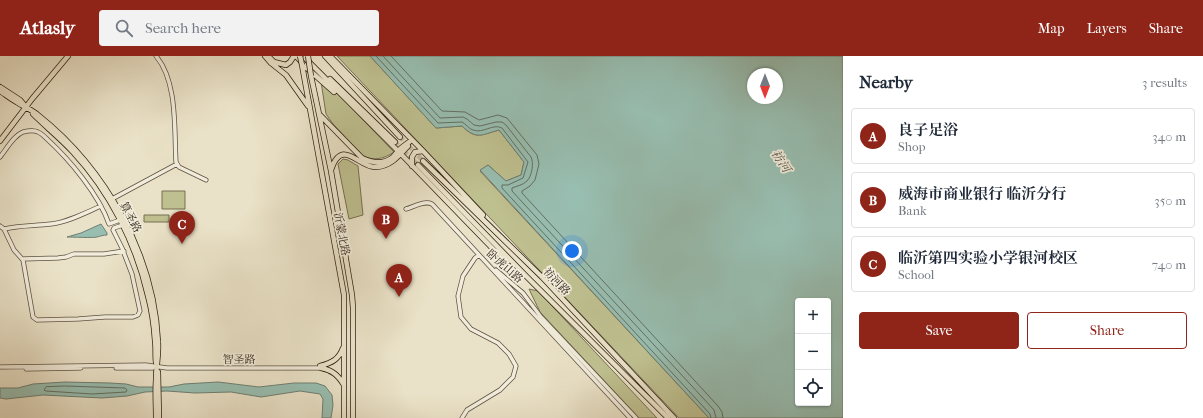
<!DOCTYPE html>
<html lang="en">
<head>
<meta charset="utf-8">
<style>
	body { margin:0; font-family:"IM FELL French Canon","Noto Serif SC",serif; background:#f2f2f3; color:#1f2937 }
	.controls { position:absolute; right:12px; bottom:12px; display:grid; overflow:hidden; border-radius:4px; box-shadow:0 1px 3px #0004 }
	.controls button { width:36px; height:36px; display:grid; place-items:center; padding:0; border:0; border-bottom:1px solid #e0e1e3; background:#fff; color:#1f2937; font:20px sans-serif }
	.compass { position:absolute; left:747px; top:12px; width:36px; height:36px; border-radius:50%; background:#fff; box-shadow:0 1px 3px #0004; rotate:180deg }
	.you { position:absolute; left:572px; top:195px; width:14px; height:14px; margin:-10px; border:3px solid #fff; border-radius:50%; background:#1a73e8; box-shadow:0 0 0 6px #1a73e833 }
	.badge { display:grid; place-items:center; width:26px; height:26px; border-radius:50%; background:#8f2418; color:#fff; font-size:13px; font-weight:700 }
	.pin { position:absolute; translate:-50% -33px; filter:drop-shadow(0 1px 2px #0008) }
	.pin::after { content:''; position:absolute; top:21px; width:14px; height:12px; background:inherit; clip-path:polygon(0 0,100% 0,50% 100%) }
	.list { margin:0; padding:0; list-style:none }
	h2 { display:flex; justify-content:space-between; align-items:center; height:52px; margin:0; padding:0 16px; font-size:17px }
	h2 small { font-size:13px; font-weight:400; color:#747a83 }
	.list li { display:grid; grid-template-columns:26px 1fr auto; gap:12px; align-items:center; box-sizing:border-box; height:56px; margin:0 8px 8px; padding:0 8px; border:1px solid #e0e1e3; border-radius:4px }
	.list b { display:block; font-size:15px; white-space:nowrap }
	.list p { margin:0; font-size:13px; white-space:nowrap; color:#747a83 }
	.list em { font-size:13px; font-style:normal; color:#747a83 }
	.actions { display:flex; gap:8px; padding:12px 16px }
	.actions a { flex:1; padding:9px 0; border:1px solid #8f2418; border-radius:4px; text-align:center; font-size:14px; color:#8f2418 }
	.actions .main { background:#8f2418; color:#fff }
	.icon { flex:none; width:22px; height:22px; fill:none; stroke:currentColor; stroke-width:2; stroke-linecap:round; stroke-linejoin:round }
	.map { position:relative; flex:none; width:843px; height:362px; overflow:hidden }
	header { display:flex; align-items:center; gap:24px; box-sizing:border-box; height:56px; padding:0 20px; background:#8f2418; color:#fff }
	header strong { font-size:19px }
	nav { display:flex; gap:22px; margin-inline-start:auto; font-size:14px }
	.search { width:280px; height:36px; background:#f2f2f3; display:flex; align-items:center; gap:10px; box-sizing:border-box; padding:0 14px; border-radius:4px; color:#747a83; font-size:15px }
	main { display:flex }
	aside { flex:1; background:#fff }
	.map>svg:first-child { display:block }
	.green { fill:#bfc090; stroke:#767052 }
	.water { fill:#98beb1; stroke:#6e7f72; fill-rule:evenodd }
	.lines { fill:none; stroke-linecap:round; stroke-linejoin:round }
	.shore { stroke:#636f62; stroke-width:1 }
	.major-tunnel { stroke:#c4bba4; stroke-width:4.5; stroke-dasharray:4.5 2; stroke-linecap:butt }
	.minor-casing { stroke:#5d5041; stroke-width:5 }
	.major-casing { stroke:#2e2014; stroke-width:6 }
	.minor { stroke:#f1ecdb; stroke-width:3.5 }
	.major { stroke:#eae2c8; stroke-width:4.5 }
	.major-bridge-casing { stroke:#2e2014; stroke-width:6; stroke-linecap:butt }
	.major-bridge { stroke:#eae2c8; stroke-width:4.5 }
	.labels { text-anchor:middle; stroke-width:3.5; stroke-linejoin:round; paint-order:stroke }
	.street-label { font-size:11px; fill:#2e2014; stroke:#f1ecdb }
	.water-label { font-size:12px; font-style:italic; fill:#4e4f43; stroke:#f1ecdb }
</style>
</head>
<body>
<header>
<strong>Atlasly</strong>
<div class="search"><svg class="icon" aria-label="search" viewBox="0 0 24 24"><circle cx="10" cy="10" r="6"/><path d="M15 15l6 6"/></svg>Search here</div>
<nav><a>Map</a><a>Layers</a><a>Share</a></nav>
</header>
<main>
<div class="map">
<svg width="843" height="362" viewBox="0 0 843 362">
	<rect width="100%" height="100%" fill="#eae2c8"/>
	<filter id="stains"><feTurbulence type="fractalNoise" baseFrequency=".005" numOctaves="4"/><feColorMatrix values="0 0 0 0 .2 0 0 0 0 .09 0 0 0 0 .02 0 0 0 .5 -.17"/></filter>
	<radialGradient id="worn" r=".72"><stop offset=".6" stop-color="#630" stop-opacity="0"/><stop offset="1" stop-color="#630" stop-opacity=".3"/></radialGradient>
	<path class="green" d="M 337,0 L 370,0 L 436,72 L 462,70 C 476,84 481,79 499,74 L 524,106 L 521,119 L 506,125 L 488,109 L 480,115 L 709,362 L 679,362 Z
		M 320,19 L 394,96 C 384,103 374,105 363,100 L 333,68 L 326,58 Z
		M 343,103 L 348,104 L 358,110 L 363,159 L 349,163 L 338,108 Z
		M 162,135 L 185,135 L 185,153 L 162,153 Z
		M 144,159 L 169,159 L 169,166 L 144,166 Z
		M 529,233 L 538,235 L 657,362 L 639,362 L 540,256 Z"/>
	<path class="water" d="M 370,0 L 843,0 L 843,362 L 709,362 L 480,114 L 488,109 L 506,125 L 521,119 L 524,106 L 499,74 C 481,79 477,84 462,70 L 436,72 ZM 753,18 L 777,18 L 777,42 L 753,42 ZM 798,245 L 828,245 L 828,347 L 798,347 Z
		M 101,168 L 107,177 L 107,179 C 103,179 101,180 97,181 C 94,182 71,181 67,181 L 81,177 Z
		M 65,326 L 110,327 L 126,328 L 138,331 L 169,331 L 184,328 L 218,326 L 259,331 L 294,327 L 316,327 L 325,330 L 332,339 L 333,349 L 331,362 L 322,362 L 323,343 L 320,338 L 300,335 L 261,341 L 231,336 L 195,337 L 167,335 L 145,336 L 127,340 L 102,342 L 43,339 L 6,343 L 0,342 L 0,332 L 18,332 L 33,328 Z"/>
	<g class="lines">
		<path class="shore" d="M 376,0 L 438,67 L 462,66 C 466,68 469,73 473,74 C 483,78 493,67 502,72 L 528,106 L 523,122 L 508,129 L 502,129 L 502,132 L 710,358 L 711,362
			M 383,0 L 440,62 L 463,61 L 467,63 L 474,69 L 480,70 L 496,66 L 502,66 L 506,69 L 531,101 C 534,107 532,120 527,125 C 523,129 517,130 512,132 L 512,135 L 714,354 L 716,362
			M 391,0 L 442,55 L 465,56 L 479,64 L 498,59 L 507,62 L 537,99 L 539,108 L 535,124 L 530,130 L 522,135 L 522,137 L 718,350 L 722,356 L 723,362
			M 65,330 L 125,332 L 127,334 L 126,336 L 92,338 L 46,335 L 44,334 L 46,331 Z"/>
		<path class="major-tunnel" d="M 400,81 L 423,105
			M 395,86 L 418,109"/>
		<defs>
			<path id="minor" d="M 156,0 C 178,26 174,74 176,106 L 179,111 L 206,124
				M 0,101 C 6,94 13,80 23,76 C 27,75 34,74 38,76 C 41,77 45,81 47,83 C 70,104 99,139 109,168 L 120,164
				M 112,143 L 177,108
				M 406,153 C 414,151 424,144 432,148 L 630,362
				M 0,170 L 4,173 L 14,194 L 23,204 L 33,261 L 37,264 L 78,263 L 105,261 L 133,261 L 138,259 L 140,255 L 132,218 L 122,192 L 113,174 L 114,172 L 123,169
				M 4,173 C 19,169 35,170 51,168 C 68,166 85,157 101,150
				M 22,203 L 58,202 L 66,201 L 74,198 L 104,198 L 124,195
				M 496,214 L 523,237 L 541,261 L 636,362
				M 0,311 L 146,309 L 167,312 L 321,312
				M 116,312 L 153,312
				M 26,313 L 81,312
				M 462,362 L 467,354 L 500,334 L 513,321 L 516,310 L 509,298 L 498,287 L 471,273 L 461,261 L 458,240 L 463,220 L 475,202 L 479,199"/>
			<path id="major" d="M 265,0 L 271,7 L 286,19 L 308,50
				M 268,0 L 274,6 L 286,9 L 290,6 L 294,0
				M 296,0 L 308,13 L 334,36
				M 325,0 L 400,81
				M 330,0 L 423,95 L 483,159
				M 305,2 L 401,98 L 494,194 L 508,205
				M 302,9 L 344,239 L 344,362
				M 311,20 L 331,115 L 352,239 L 353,252 L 353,362
				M 330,23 L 395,86
				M 0,31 L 20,44 L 25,50
				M 0,35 C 6,39 11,43 18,47 C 25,51 32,54 38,59 C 106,113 154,199 158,286 C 159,299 156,310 156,323 C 155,336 156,349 156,362
				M 33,58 C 46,71 60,82 73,96 C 110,136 136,187 148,240 C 152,255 154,270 155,285 C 156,292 155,300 156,307
				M 320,59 L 362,102 C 372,107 383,109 393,101 C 395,99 397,96 399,94 C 403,90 408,87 412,84
				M 0,85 L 32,43 L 68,0
				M 423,105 L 542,221 L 674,362
				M 418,109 L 526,220 L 668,362
				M 412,110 L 412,101 L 415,96 L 423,95
				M 331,114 C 342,81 358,111 375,111 C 390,111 399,100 408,90
				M 320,310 C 332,307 339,303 343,292
				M 321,312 C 332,314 338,319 344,329
				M 158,316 L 159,362"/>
		</defs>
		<use href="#minor" class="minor-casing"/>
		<use href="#major" class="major-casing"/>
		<use href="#minor" class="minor"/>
		<use href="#major" class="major"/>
		<defs>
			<path id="major-bridge" d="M 300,0 L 302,9
				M 308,0 L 311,20"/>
		</defs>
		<use href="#major-bridge" class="major-bridge-casing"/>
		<use href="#major-bridge" class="major-bridge"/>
	</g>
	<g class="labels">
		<g class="street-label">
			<text transform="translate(131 161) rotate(62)" y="4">算圣路</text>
			<text transform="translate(342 178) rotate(79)" y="4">沂蒙北路</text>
			<text transform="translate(505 210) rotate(41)" y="4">卧虎山路</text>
			<text transform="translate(557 225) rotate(46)" y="4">祊河路</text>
			<text x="239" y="307">智圣路</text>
		</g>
		<g class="water-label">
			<text transform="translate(781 105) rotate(57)" y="4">祊河</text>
		</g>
	</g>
	<rect width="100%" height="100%" filter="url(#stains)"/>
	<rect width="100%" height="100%" fill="url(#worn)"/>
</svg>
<div class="controls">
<button>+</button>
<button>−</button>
<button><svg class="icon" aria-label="locate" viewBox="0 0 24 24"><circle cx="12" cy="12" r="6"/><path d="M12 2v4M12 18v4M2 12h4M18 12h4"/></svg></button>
</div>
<svg class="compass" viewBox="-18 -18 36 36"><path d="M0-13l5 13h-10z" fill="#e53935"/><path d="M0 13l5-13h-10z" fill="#747a83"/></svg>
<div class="you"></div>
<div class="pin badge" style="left:399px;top:241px">A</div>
<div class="pin badge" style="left:386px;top:183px">B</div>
<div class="pin badge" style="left:182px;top:188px">C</div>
</div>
<aside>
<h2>Nearby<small>3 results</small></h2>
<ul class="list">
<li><span class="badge">A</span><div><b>良子足浴</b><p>Shop</p></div><em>340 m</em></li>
<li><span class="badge">B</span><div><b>威海市商业银行 临沂分行</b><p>Bank</p></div><em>350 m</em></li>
<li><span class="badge">C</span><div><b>临沂第四实验小学银河校区</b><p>School</p></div><em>740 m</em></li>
</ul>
<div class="actions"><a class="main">Save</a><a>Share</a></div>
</aside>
</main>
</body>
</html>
